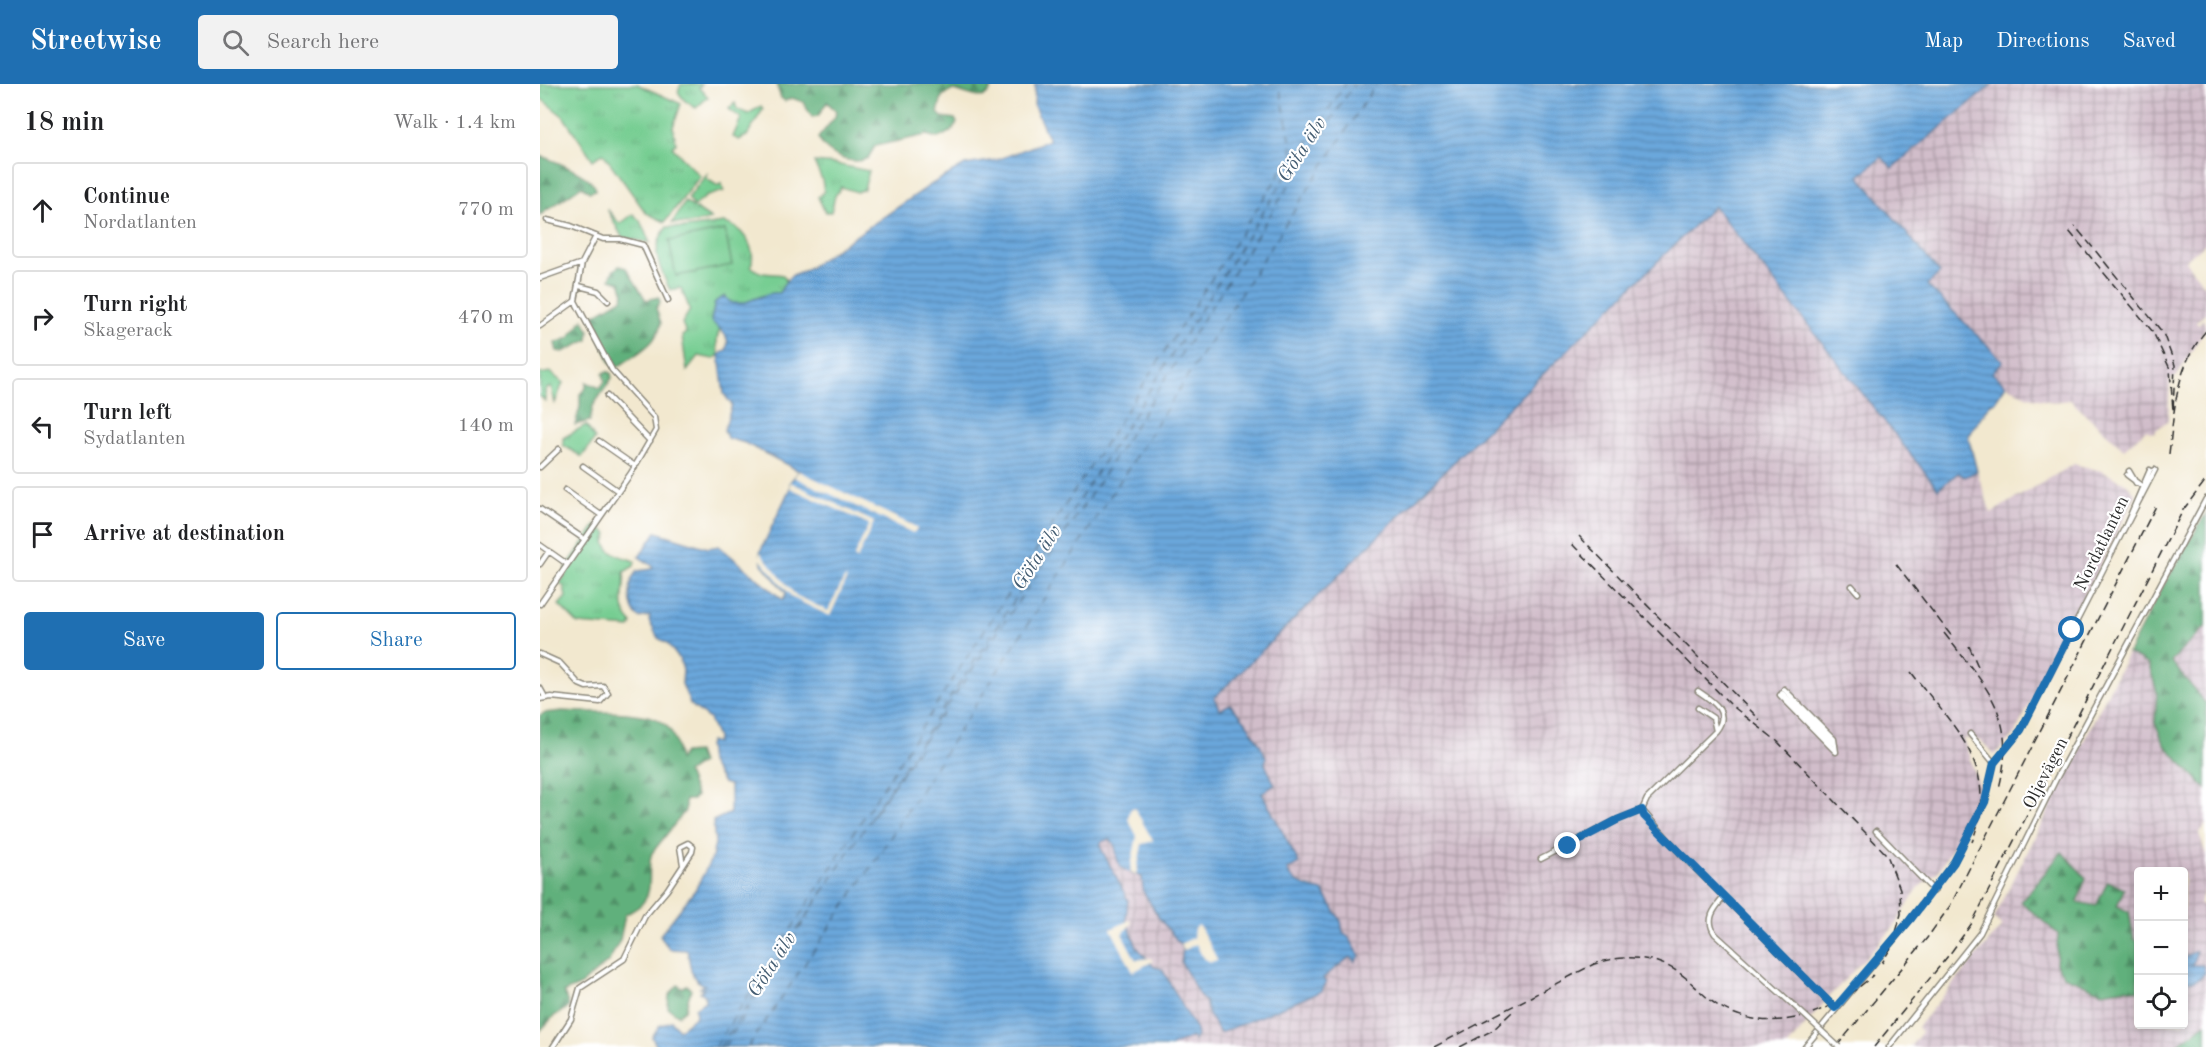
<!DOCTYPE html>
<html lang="en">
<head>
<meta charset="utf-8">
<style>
	body { margin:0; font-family:"Old Standard TT",serif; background:#f2f2f2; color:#202124 }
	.controls { position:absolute; right:18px; bottom:18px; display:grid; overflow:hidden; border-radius:6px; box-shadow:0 3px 9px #0003 }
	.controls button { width:54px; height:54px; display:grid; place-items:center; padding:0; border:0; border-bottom:2px solid #e0e0e0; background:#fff; color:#202124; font:30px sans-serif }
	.stop { position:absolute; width:18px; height:18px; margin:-14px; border:4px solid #1f6fb2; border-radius:50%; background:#fff }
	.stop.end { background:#1f6fb2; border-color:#fff; box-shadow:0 2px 6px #0008 }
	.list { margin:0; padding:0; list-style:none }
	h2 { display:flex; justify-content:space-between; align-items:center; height:78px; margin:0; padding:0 24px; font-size:26px }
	h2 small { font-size:20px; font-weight:400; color:#757577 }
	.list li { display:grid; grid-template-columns:39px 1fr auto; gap:18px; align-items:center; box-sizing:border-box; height:96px; margin:0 12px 12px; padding:0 12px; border:2px solid #e0e0e0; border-radius:6px }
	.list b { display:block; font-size:22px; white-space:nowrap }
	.list p { margin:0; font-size:20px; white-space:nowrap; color:#757577 }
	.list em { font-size:20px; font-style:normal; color:#757577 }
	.actions { display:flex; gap:12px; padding:18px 24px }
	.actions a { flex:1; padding:14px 0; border:2px solid #1f6fb2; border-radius:6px; text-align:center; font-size:21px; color:#1f6fb2 }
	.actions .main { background:#1f6fb2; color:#fff }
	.icon { flex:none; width:33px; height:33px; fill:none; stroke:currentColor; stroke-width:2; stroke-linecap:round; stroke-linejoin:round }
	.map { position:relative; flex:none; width:1666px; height:963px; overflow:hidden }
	header { display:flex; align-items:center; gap:36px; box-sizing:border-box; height:84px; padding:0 30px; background:#1f6fb2; color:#fff }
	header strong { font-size:28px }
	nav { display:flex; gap:33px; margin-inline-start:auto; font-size:21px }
	.search { width:420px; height:54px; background:#f2f2f2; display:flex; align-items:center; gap:15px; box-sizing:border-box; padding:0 21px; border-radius:6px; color:#757577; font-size:22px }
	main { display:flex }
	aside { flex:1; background:#fff }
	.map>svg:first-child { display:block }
	.industrial { fill:url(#industrial-grid); fill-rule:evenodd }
	.grass { fill:url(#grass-tufts); stroke:#507c5e; stroke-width:1.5 }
	.forest { fill:url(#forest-firs); stroke:#466e54; stroke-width:1.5 }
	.green { fill:#76cd92; stroke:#507c5e; stroke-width:1.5 }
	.water { fill:url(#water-rules); stroke:#4a6984; stroke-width:1.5 }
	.pier { fill:#f2e8cf }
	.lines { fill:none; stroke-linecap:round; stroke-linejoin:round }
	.ferry { stroke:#445d72; stroke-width:1.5; stroke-dasharray:8 6; stroke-linecap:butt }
	.minor-casing { stroke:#8e8a7d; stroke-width:7 }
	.minor { stroke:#fff; stroke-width:4 }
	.rail { stroke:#2b2b2b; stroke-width:1.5; stroke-dasharray:9 4.5; stroke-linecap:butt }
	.minor-bridge-casing { stroke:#8e8a7d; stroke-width:7; stroke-linecap:butt }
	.minor-bridge { stroke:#fff; stroke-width:4 }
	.route { stroke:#1f6fb2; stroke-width:8 }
	.labels { text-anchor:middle; stroke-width:4.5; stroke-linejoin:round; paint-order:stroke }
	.street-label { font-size:18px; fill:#2b2b2b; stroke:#fff }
	.water-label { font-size:20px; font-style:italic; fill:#445d72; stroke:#fff }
</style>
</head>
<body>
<header>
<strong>Streetwise</strong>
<div class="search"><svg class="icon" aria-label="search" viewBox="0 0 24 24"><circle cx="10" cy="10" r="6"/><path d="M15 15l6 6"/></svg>Search here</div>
<nav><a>Map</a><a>Directions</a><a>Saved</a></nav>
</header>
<main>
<aside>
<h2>18 min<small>Walk · 1.4 km</small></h2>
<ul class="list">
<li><svg class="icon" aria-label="ahead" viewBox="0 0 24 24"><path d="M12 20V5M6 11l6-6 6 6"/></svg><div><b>Continue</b><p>Nordatlanten</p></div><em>770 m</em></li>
<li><svg class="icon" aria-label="right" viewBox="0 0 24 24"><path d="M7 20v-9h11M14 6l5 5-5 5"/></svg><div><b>Turn right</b><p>Skagerack</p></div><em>470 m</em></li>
<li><svg class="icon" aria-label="left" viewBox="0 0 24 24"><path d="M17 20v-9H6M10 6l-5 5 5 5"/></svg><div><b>Turn left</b><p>Sydatlanten</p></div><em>140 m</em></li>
<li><svg class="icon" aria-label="arrive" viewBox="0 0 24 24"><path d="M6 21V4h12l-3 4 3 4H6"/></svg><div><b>Arrive at destination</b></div></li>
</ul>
<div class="actions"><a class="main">Save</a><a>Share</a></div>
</aside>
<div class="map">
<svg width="1666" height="963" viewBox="0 0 1666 963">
	<defs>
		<pattern id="industrial-grid" width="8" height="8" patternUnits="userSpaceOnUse" patternTransform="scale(1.5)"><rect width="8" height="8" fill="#d1bdca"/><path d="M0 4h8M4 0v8" fill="none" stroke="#aa9aa4"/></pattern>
		<pattern id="grass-tufts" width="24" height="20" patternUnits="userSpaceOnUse" patternTransform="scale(1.5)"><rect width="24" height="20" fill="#76cd92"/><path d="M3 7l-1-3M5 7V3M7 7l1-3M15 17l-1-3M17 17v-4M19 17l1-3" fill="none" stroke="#66b07e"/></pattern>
		<pattern id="forest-firs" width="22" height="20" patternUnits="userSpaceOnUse" patternTransform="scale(1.5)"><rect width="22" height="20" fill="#60b07c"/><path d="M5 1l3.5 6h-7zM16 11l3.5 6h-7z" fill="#4f8f66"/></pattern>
		<pattern id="water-rules" width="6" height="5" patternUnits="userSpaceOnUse" patternTransform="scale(1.5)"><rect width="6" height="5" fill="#6aa7dc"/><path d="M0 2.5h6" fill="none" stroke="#5788b3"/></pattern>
	</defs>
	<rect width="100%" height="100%" fill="#fff"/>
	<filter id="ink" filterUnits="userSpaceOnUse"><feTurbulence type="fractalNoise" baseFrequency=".0167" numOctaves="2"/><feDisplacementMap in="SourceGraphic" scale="12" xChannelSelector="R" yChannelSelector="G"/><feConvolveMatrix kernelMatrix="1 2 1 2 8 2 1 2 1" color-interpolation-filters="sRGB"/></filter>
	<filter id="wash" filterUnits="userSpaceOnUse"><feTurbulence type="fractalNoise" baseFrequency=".008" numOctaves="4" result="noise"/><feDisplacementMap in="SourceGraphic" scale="24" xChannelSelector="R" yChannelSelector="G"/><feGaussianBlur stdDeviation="1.35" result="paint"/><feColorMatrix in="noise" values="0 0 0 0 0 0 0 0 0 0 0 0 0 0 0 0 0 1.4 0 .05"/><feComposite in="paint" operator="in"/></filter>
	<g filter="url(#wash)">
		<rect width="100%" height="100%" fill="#f2e8cf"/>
		<path class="industrial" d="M 1453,0 L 1666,0 L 1666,159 L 1645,177 L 1666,203 L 1666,228 L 1656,238 L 1658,241 L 1663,235 L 1666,243 L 1637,292 L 1630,295 L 1628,336 L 1613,349 L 1606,346 L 1584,365 L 1530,316 L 1513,318 L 1488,313 L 1466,301 L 1452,289 L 1462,277 L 1387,200 L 1400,188 L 1319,92 L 1342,72 L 1352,84 Z
			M 1175,121 L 1398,405 L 1419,389 L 1425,393 L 1437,387 L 1451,429 L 1534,380 L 1562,387 L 1587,400 L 1596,411 L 1475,649 L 1455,671 L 1441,657 L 1423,654 L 1439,701 L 1440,714 L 1425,743 L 1397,789 L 1379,803 L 1354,843 L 1289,913 L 1247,963 L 629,963 L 652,953 L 654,956 L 656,946 L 633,903 L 597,863 L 586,835 L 588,823 L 561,764 L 561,758 L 570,755 L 577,762 L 581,784 L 603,795 L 603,804 L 624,840 L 640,860 L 643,867 L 641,878 L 665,917 L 667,924 L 782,907 L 783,894 L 811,873 L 808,852 L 803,848 L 783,807 L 757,798 L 750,792 L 747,786 L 759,779 L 722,709 L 735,701 L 725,680 L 725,669 L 720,660 L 680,626 L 674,614 Z
			M 1666,542 L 1666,620 L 1631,577 Z
			M 1588,569 L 1609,581 L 1617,608 L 1615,639 L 1646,685 L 1666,705 L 1666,740 L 1659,750 L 1666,771 L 1666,804 L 1659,819 L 1666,823 L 1666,939 L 1636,962 L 1630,963 L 1370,963 L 1382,948 L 1377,943 L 1462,842 L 1454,834 ZM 1598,788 L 1644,788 L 1644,940 L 1598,940 L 1598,907 L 1586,904 L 1562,908 L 1516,880 L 1518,850 L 1536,818 L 1589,828 L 1594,855 L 1598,857 Z"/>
		<path class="grass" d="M 0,0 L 97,0 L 141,20 L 133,43 L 136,59 L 132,63 L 160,92 L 125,138 L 106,129 L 63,69 L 53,76 L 23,32 L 0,14 Z
			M 141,0 L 162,0 L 159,4 L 168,13 L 156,24 L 145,17 L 138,8 Z
			M 195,19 L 197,25 L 208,30 L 221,22 L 223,25 L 207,52 L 199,56 L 193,53 L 201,34 L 189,25 Z
			M 274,78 L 295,80 L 329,87 L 324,105 L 317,108 L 301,103 L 295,112 L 291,128 L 285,128 L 278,113 L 284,108 L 282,96 Z
			M 167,90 L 167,95 L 178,102 L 181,99 L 184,107 L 167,112 L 154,122 L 148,114 Z
			M 145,118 L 171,135 L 150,140 L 132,139 Z
			M 67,125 L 80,140 L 93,130 L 100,137 L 110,159 L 82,153 Z
			M 184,139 C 202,142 217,164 211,182 C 222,193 230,188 243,191 L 246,196 L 239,209 C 221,207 207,224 189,218 L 185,212 L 175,218 L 171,237 L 181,244 C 176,251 176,262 179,271 L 173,275 L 159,272 L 147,287 L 142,252 L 146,249 L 142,239 L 150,226 L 141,204 L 130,206 C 119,182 109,166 127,143 L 145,144 Z
			M 10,288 L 23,299 L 15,319 L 11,303 L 6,305 L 5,317 L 0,312 L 0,290 Z
			M 46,341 L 55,355 L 42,373 L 23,361 L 23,354 Z
			M 56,441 L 68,450 L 65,458 C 69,472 83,472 95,477 L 94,482 L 84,488 C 87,507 75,521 92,539 L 90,544 L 38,540 L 19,521 L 26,513 L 24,503 L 20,499 L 28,488 L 25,485 Z"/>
		<path class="forest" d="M 236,0 L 450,0 L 452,1 C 448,23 427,8 413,6 L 402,12 L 398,29 L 402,33 L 415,35 L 417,39 L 412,47 L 398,54 L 386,51 L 335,62 L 328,74 C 311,83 286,70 278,54 L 295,33 L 296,27 L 287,18 L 278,32 L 272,33 L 263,18 L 252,14 L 245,17 L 241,14 Z
			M 0,72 C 13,76 55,93 56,106 L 49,108 L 42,102 L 0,131 Z
			M 79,182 L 86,184 L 106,216 L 119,213 L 120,219 L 116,224 L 121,239 C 116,263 94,270 77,284 L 71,280 L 51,233 L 82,215 L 84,209 L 80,198 L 70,195 L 73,187 Z
			M 43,235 L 49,246 L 48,256 L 23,268 L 17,267 L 15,259 L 29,254 Z
			M 67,287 L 71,289 L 72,294 L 53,322 L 50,337 L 35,341 L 40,323 L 40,310 L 46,304 L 46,298 L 60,304 L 65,297 L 63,290 Z
			M 1666,429 L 1666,542 L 1631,577 L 1666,620 L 1666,705 L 1625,661 L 1615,639 L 1617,608 L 1609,581 L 1588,569 L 1619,509 Z
			M 22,627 C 45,629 105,625 122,638 C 134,646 137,662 139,676 L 144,669 L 157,668 L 161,679 L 147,689 L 156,712 L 153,716 L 145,716 L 145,727 L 112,769 C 106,783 114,803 104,817 C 100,824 91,827 85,831 L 80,856 L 69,877 L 39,902 L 24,908 L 29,923 L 14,932 L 0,947 L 0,631 L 4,629 Z
			M 1522,768 L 1546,794 L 1537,818 L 1556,822 L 1568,797 L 1584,805 L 1577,822 L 1589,828 L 1594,855 L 1598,857 L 1598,907 L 1586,904 L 1562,908 L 1524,892 L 1516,880 L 1518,850 L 1481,818 Z
			M 138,901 L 142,904 L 147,901 L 151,906 L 145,926 L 138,931 L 128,924 L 129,911 Z
			M 1666,939 L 1666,963 L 1630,963 L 1636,962 Z"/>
		<path class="green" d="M 185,146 L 192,181 L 136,192 L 129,157 Z"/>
		<path class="water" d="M 495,0 L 1453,0 L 1352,84 L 1342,73 L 1319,92 L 1400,189 L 1387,201 L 1463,277 L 1452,289 L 1466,301 L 1454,319 L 1451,319 L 1428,352 L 1437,387 L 1425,393 L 1418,389 L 1398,405 L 1174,122 L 674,614 L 680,626 L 690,620 L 706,638 L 720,660 L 726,673 L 725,680 L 735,701 L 722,709 L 759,779 L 747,786 C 754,801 768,803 783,807 L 801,837 L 803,848 L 808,852 L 820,872 L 815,878 L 810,873 L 783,894 L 786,899 L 782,907 L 680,949 L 669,932 L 665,917 L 661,914 L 641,878 L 643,867 L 640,860 L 619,834 L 603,807 L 602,793 C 596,790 589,789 583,785 C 573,777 580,764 570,755 L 561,758 L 561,764 L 588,816 L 586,835 L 597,863 L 614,883 L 622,885 L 656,946 L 657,952 L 654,957 L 652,953 L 629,963 L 117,963 L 112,953 L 119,942 L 131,937 L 139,946 L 156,932 L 155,924 L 165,917 L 165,911 L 160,908 L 164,905 L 160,904 L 165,901 C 149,896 151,881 147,866 L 129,865 L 120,851 L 155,806 L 172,774 L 175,759 L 173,737 L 190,729 L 190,701 L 183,699 L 170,679 L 168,661 L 170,657 L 176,659 L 177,654 L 169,635 L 150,620 L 142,600 L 143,586 L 140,576 L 127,559 L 118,554 L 109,537 L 110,532 L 99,534 C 88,525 87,498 97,487 L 112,485 L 113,482 L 99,473 L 116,448 L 168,464 L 179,462 L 243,516 L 246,509 L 222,480 L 220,468 L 250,404 L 250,398 L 259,387 L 205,359 L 187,354 L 184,346 L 192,321 L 184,310 L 179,271 L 186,266 C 192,252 180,246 171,237 L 175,218 L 185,212 L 190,218 C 207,224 221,207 239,209 C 246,197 250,189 264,187 L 392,100 L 425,81 L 457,76 L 509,56 L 494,22 Z
			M 1656,867 L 1655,876 L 1651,881 L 1663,881 L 1665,889 C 1659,896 1653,900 1644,896 L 1644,873 Z"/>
		<path class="pier" d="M 259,387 L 376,443 L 377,445 L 373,449 L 254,393 Z
			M 250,398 L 334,438 L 317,475 L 314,473 L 329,440 L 250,404 Z
			M 220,468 L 255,511 L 288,527 L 304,495 L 307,494 L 290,532 L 253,514 L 220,475 Z
			M 594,723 L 613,757 L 602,760 L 596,791 L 590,788 L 597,752 L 588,735 L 590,726 Z
			M 590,836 L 592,839 L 582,850 L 596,876 L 611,874 L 613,877 L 593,888 L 571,845 Z
			M 659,841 L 677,875 L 677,876 L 671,878 L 663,874 L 656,860 L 643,867 L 640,860 L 653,854 L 654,844 Z"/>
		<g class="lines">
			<path class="ferry" d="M 332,732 L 501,476 L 805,0
				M 175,963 L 753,69 L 739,0
				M 180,963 L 283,807
				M 184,963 L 307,770 L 554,406 L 814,0
				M 208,963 L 337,774 L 836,0"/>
		</g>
	</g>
	<g filter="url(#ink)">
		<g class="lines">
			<defs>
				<path id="minor" d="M 7,136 L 31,142 L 63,155 L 80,155 L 103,161 L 128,216
					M 0,194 L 42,179
					M 39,202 L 58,207 L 68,217
					M 0,242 L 35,217 L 42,179 L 56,152
					M 67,312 L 110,357
					M 59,357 L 95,382
					M 43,382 L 78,407
					M 0,383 L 19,365
					M 1589,387 L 1596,399
					M 1587,391 L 1603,403
					M 25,406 L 61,431
					M 0,425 L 44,455
					M 1588,438 L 1615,386
					M 0,461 L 27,480
					M 0,480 L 9,467
					M 1312,502 L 1318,509
					M 0,520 L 91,389 L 116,346 L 114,333 L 72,286 L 35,217
					M 0,570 L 20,579 L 39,600 L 46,603 L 63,602 L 68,609 L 60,618 L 11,613 L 0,615
					M 0,604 L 5,613
					M 1244,605 L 1294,655 L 1296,668
					M 1158,607 C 1173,617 1191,628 1176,647 L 1173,634 L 1158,624
					M 1242,609 L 1295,661
					M 1240,611 L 1295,667
					M 1430,650 L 1454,679
					M 1102,726 L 1140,769 L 1295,924
					M 1102,726 L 1107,715 L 1176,647
					M 1336,747 L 1394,807
					M 1001,775 L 1077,736 L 1102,726
					M 1184,813 C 1174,825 1165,835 1175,850 L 1261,928
					M 13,963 L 31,935 L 40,904 L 84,875 L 105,832 L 127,806 L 152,768 L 153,763 L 148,759 L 140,763 L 143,781
					M 1265,963 L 1370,836 L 1414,778 L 1445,718 L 1454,679 L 1481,646 L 1586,441 L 1610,386
					M 1349,963 L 1440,849 L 1516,695 L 1666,415"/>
			</defs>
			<use href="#minor" class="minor-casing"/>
			<use href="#minor" class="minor"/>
			<path class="rail" d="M 1529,147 L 1613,248 L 1630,285 L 1633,327 L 1635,281 L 1623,249 L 1535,142
				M 1629,370 C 1634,328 1636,281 1666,247
				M 1039,452 L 1220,636
				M 1032,460 L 1191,621 L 1237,657 L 1347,771 L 1360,805 L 1361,830 L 1353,860 L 1342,879
				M 1356,480 L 1413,554
				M 1404,549 C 1446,603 1478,631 1459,704
				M 1429,562 L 1440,587
				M 1371,588 C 1414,644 1461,682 1432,758
				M 894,963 L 1054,880 C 1086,869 1120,872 1146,894 C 1156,903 1165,913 1177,921 C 1230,954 1292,930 1333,891
				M 920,963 L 953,946 L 973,927
				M 1296,963 L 1387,854 L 1410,822 L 1616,422
				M 1334,963 L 1412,867 L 1432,839 L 1643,426 L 1666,396"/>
			<defs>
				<path id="minor-bridge" d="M 1261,928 L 1299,963"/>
			</defs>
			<use href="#minor-bridge" class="minor-bridge-casing"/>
			<use href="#minor-bridge" class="minor-bridge"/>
		</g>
	</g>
	<g class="lines" filter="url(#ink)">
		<path class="route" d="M 1028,762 L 1077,736 L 1102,726 L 1104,732 L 1295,924 L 1370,836 L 1414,778 L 1445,718 L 1454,679 L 1481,646 L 1532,546"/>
	</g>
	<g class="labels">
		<g class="street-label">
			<text transform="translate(1561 459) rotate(-64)" y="6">Nordatlanten</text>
			<text transform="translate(1505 689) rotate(-63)" y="6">Oljevägen</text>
		</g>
		<g class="water-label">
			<text transform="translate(761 65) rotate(-57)" y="7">Göta älv</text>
			<text transform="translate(496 473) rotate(-57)" y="7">Göta älv</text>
			<text transform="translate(231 880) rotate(-57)" y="7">Göta älv</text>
		</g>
	</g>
</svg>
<div class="controls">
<button>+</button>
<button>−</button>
<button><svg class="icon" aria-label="locate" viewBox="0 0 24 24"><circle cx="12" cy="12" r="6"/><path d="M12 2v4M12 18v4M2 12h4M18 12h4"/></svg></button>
</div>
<div class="stop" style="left:1532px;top:546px"></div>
<div class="stop end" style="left:1028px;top:762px"></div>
</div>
</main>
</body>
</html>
